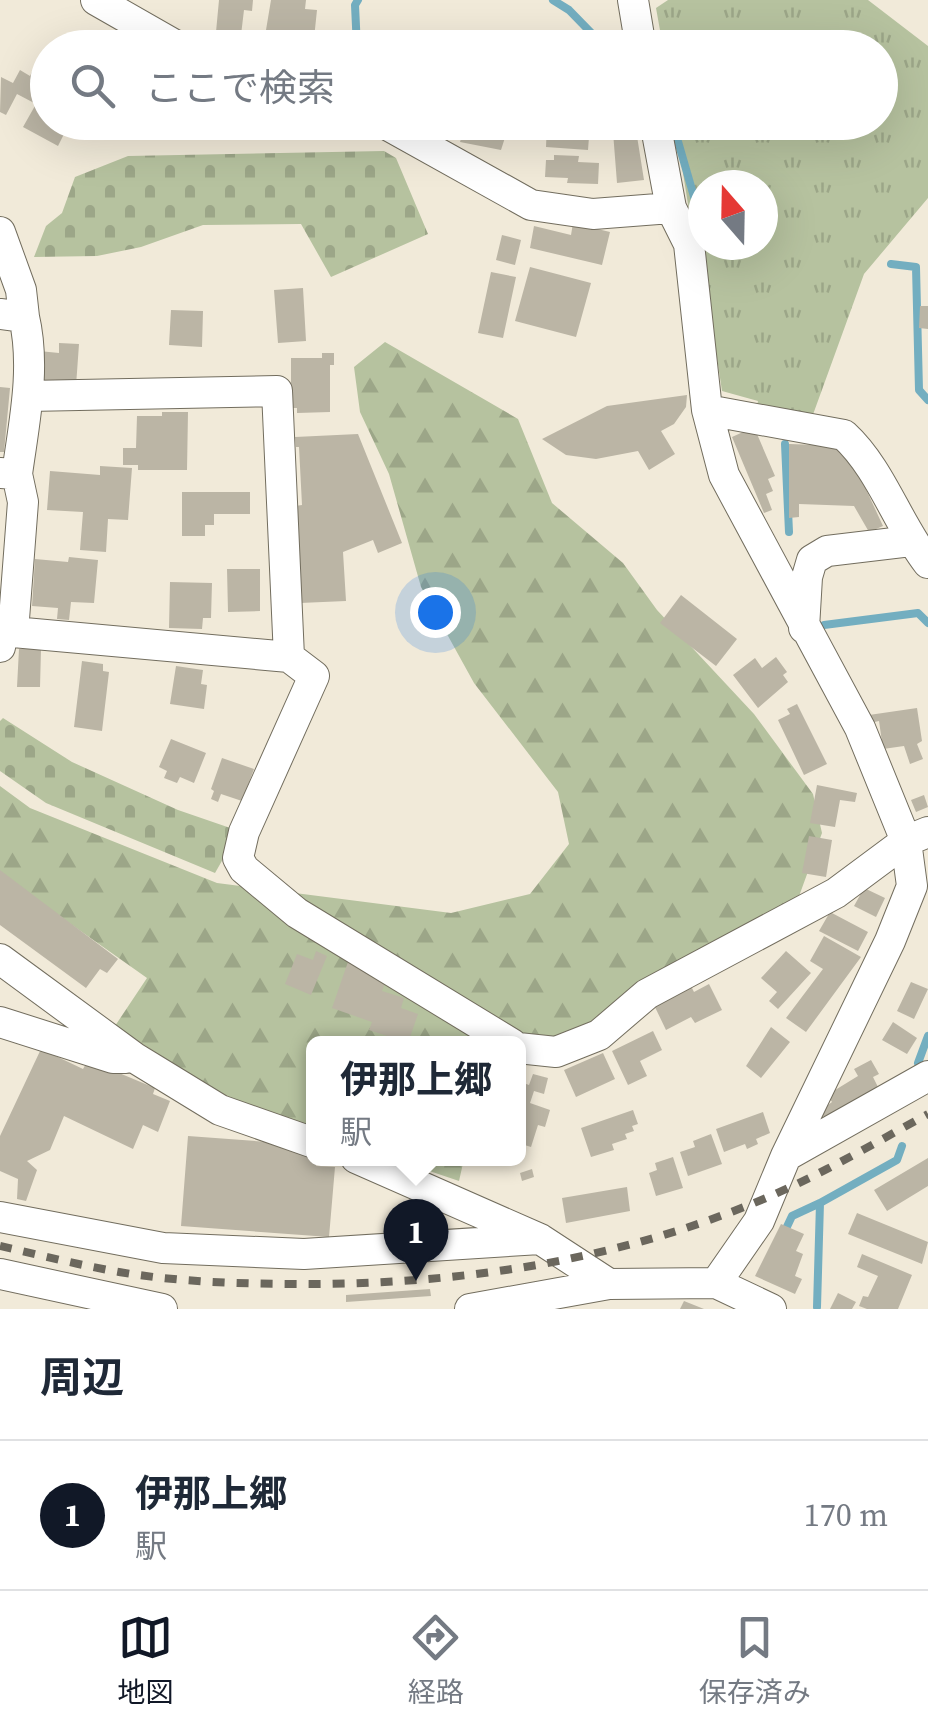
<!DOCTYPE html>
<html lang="ja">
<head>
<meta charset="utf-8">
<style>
	body { margin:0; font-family:"Source Serif 4","Noto Sans JP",serif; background:#f2f2f3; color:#1f2937 }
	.compass { position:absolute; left:688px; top:170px; width:90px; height:90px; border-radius:50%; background:#fff; box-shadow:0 10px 40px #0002; rotate:340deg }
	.you { position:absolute; left:435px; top:612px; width:35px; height:35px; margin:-25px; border:8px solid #fff; border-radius:50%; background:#1a73e8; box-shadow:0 0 0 15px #1a73e833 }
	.badge { display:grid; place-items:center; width:65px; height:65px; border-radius:50%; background:#111827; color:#fff; font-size:32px; font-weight:700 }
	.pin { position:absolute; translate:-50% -82px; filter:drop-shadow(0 2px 5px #0008) }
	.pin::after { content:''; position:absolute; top:52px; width:35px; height:30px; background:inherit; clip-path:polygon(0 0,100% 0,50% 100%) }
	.popup { position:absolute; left:306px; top:1036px; width:220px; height:130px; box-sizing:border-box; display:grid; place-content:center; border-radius:15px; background:#fff; filter:drop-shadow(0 2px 8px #0005); font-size:32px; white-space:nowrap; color:#747a83 }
	.popup b { font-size:38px; color:#1f2937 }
	.popup::after { content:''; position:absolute; left:50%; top:100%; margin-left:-20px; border:20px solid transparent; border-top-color:#fff }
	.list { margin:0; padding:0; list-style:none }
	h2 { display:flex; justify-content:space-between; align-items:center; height:130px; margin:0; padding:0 40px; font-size:42px }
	h2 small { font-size:32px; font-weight:400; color:#747a83 }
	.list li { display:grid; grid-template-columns:65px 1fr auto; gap:30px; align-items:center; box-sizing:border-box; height:150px; padding:0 40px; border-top:2px solid #e0e1e3 }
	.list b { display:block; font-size:38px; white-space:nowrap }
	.list p { margin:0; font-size:32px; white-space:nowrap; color:#747a83 }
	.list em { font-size:32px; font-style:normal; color:#747a83 }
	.icon { flex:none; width:55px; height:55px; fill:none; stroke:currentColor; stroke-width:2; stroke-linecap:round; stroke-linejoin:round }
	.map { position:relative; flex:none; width:928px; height:1309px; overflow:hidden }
	.search { position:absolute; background:#fff; box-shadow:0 10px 40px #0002; left:30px; right:30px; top:30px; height:110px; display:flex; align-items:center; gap:25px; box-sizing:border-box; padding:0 35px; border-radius:55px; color:#747a83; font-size:38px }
	.sheet { height:280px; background:#fff }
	nav { display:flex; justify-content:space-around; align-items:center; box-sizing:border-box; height:140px; border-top:2px solid #e0e1e3; background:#fff; font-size:28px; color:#747a83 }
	nav a { display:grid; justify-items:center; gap:5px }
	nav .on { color:#111827 }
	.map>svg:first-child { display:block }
	.forest { fill:url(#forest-firs) }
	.cemetery { fill:url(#cemetery-stones) }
	.park { fill:url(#park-tufts); fill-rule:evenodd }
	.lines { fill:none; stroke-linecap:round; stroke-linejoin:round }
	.stream { stroke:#73aec0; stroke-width:8 }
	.building { fill:#bbb5a5 }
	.minor-casing { stroke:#726d5e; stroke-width:32 }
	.minor { stroke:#fff; stroke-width:30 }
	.rail { stroke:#6b675d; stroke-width:8; stroke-dasharray:12 12; stroke-linecap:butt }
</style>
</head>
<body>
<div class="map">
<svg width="928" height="1309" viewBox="0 0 928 1309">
	<defs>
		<pattern id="forest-firs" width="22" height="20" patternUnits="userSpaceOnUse" patternTransform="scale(2.5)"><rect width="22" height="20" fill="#b6c29f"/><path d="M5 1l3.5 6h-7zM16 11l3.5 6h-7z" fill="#9ca688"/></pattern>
		<pattern id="cemetery-stones" width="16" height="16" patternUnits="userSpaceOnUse" patternTransform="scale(2.5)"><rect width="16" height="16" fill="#b6c29f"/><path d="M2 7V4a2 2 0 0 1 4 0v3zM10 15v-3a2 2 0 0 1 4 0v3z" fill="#9ca688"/></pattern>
		<pattern id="park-tufts" width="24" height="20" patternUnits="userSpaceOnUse" patternTransform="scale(2.5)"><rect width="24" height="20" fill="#b6c29f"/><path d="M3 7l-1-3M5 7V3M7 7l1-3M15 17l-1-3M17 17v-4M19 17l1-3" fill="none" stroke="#9ca688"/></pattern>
	</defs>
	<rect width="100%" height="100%" fill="#f1ead9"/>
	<path class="forest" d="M 385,342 L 518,419 L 552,503 L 623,563 L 657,610 L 754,714 L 813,794 L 822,833 L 798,899 L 589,1025 L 519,1048 L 518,1044 L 314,1044 L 313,1129 L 220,1094 L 115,1026 L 147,978 L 0,874 L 0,786 L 30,808 L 217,883 L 451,913 L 530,894 L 569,844 L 558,792 L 474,683 L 421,587 L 389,474 L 360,412 L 354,367 Z
		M 394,1159 L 464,1159 L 459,1181 Z"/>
	<path class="cemetery" d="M 384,151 L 396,158 L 428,234 L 331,277 L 301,224 L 203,225 L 141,247 L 97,256 L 34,257 L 46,226 L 62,213 L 75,177 L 128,156 Z
		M 3,718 L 72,762 L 178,810 L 239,831 L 215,873 L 46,803 L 0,771 L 0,721 Z"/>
	<path class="park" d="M 668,0 L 868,0 L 928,46 L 928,198 L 864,274 L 811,420 L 755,414 L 758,401 L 722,391 L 700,245 L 691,223 L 675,123 L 880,122 L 880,48 L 663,47 L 656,8 ZM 703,185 L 763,185 L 763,245 L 703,245 Z"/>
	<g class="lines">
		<path class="stream" d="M 553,0 L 569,10 L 606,48
			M 357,48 L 355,5 L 358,0
			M 345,122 L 378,135
			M 677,138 L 699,214 L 695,216
			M 891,264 L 916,267 L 919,390 L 928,400
			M 785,444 L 789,532
			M 824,625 L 918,613 L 928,623
			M 918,1063 L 928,1036
			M 784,1233 L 792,1216 L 820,1203
			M 817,1307 L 820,1203 L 897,1160 L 902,1146"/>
	</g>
	<path class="building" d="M 219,0 L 253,0 L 252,11 L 244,10 L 241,35 L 216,32 Z
		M 271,0 L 306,0 L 305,9 L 317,10 L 313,48 L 263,48 Z
		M 576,34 L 577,48 L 542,48 L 541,36 Z
		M 41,54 L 48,57 L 48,122 L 70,122 L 58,146 L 23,127 L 36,104 L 17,94 L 6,115 L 0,112 L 1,77 L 13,83 L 20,70 L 30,76 Z
		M 474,122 L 510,122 L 501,150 L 460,142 L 465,126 L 472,127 Z
		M 547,122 L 590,124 L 588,150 L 546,147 Z
		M 636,130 L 644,180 L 617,183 L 613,132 Z
		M 554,155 L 579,156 L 578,162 L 599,163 L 598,184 L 567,183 L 568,178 L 545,177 L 546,160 L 554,160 Z
		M 573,223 L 610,232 L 602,265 L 530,248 L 534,226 L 571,235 Z
		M 502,235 L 521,240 L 515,265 L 496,260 Z
		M 530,267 L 591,283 L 576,337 L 515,321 Z
		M 491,272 L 516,277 L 503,338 L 478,333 Z
		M 303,288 L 306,341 L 278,343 L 274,290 Z
		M 920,306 L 928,306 L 928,329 L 919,328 Z
		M 171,310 L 203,311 L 202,347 L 169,345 Z
		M 59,343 L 79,344 L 76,386 L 38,383 L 39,351 L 59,353 Z
		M 322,353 L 334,353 L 334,365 L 330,365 L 330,412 L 297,413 L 297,408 L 291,408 L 291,358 L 322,358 Z
		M 0,387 L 10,388 L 4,452 L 0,452 Z
		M 687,395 L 686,407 L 674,424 L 661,431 L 675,454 L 649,470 L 638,451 L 596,459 L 566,455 L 542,439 L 607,406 Z
		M 162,412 L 188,412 L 187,470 L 138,470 L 138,465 L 123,465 L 123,448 L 136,448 L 137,416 L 162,416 Z
		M 754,427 L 775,476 L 768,479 L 773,491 L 766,494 L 772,510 L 764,513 L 732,437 Z
		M 358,434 L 402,543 L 378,553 L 373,540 L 343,552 L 346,601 L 300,603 L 295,506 L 302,505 L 299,447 L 296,447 L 295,437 Z
		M 789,444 L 846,446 L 883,526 L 869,532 L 854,506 L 799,504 L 799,517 L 789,518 Z
		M 100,466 L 132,468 L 128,520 L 108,519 L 106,552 L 80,550 L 83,512 L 47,510 L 50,471 L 100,475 Z
		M 182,492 L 250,492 L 250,514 L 214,514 L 214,525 L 205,525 L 205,536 L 182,536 Z
		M 69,557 L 98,560 L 94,603 L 71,602 L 69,620 L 57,619 L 58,608 L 32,606 L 35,559 L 68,562 Z
		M 227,569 L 260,569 L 260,611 L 228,612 Z
		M 170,582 L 212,583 L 211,618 L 203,618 L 202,629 L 169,628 Z
		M 681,595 L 737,639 L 716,666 L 660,623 Z
		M 19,649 L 41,649 L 40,687 L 17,687 Z
		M 776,657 L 787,672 L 783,675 L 788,682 L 758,708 L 733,675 L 755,658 L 762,668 Z
		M 82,661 L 103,664 L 103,671 L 109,672 L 102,731 L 74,727 Z
		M 176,666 L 203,670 L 201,684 L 207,685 L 204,709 L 170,704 Z
		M 797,704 L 827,764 L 804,775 L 778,720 L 790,714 L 787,709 Z
		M 917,708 L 922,741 L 917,744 L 923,759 L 910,764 L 904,746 L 883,749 L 879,721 L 870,723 L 869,715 Z
		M 171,739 L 206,753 L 194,783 L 180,777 L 177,783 L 164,778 L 167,771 L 159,767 Z
		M 222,758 L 254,769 L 242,801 L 221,794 L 218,802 L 211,799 L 214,791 L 211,789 Z
		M 817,785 L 857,793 L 855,802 L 840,800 L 835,827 L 810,823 Z
		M 924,795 L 928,807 L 916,812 L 911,800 Z
		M 809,836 L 832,840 L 826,877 L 802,873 Z
		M 0,870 L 118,959 L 107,973 L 100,969 L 86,988 L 0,925 Z
		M 864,888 L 885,898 L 876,917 L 854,906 Z
		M 830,912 L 868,932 L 858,951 L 819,931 Z
		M 824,936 L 861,957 L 806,1032 L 786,1018 L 823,969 L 810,961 Z
		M 316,951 L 327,956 L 311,995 L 285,984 L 297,954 L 313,960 Z
		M 786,951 L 811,973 L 778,1009 L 769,1001 L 777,992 L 761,978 Z
		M 349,959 L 386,980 L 382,991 L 404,998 L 401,1008 L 418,1014 L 408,1043 L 369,1030 L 372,1022 L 332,1008 Z
		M 911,982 L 928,989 L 914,1019 L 897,1011 Z
		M 709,984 L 722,1010 L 695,1023 L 691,1017 L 666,1030 L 654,1005 L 691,986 L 694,992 Z
		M 893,1022 L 917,1038 L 907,1054 L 882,1040 Z
		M 771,1027 L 790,1042 L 761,1078 L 746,1066 Z
		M 653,1031 L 662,1050 L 640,1061 L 647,1076 L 628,1085 L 612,1051 Z
		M 41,1049 L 83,1069 L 88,1060 L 155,1088 L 153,1094 L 170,1101 L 158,1132 L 143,1125 L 133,1149 L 64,1116 L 50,1150 L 27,1161 L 37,1170 L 26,1201 L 17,1199 L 18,1179 L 0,1171 L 0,1136 Z
		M 603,1053 L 615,1079 L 576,1097 L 564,1070 Z
		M 871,1060 L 879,1074 L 873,1077 L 880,1091 L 827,1122 L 820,1111 L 832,1102 L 827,1095 L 858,1076 L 854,1069 Z
		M 533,1074 L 548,1078 L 544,1094 L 534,1091 L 530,1103 L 550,1110 L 545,1127 L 538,1125 L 531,1147 L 518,1143 L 518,1081 L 529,1085 Z
		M 633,1110 L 638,1124 L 632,1126 L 634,1131 L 625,1134 L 627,1139 L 612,1144 L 614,1150 L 591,1157 L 581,1128 Z
		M 763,1112 L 770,1133 L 756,1139 L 758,1144 L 747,1149 L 745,1144 L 724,1152 L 716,1129 Z
		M 711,1134 L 722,1164 L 688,1176 L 680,1152 L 695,1147 L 693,1141 Z
		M 188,1136 L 296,1144 L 314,1152 L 316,1166 L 335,1167 L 329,1237 L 181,1226 Z
		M 673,1157 L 683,1188 L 656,1196 L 649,1173 L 657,1170 L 655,1163 Z
		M 928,1158 L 928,1186 L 887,1211 L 874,1190 Z
		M 532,1169 L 534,1177 L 522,1181 L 520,1173 Z
		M 627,1187 L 630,1211 L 566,1223 L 562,1198 Z
		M 857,1213 L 928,1242 L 922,1264 L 848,1234 Z
		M 781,1224 L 804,1234 L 796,1251 L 803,1254 L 795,1276 L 802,1279 L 795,1294 L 755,1276 Z
		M 862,1254 L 912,1275 L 898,1309 L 867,1309 L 859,1306 L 863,1296 L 868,1297 L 878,1276 L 857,1267 Z
		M 430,1289 L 431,1296 L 346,1302 L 346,1295 Z
		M 838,1293 L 856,1302 L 852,1309 L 830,1309 Z
		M 684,1301 L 704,1309 L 680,1309 Z"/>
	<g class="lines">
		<defs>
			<path id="minor" d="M 96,0 L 180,48
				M 633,0 L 641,48
				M 382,122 L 531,205 L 593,214 L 671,208
				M 655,122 L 671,208 L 689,244 L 707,410 L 724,475 L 860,728 L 906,841 L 912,886 L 890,941 L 786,1156 L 759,1221 L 716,1283
				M 0,232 L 21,290 L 24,317
				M 0,314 L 24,317 C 36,368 24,423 17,474
				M 28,396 L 277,391 L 289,657
				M 707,410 L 844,435 C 881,469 897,523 928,563
				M 0,473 L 17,474 L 23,502 L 13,632
				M 804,628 L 807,577 L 812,560 L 827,551 L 911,541
				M 0,647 L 2,635 L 13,632 L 289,657 L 314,676 L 244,832 L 238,858 L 244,869 L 297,913 L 512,1044
				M 0,959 L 135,1058 L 220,1110 L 314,1143
				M 0,1022 L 113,1058 L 126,1058
				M 518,1048 L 556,1052 L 599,1035 L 647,994 L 836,893 L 906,841 L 928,832
				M 786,1156 L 928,1076
				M 356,1158 L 540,1239 L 609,1284
				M 0,1217 L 163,1248 L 304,1254 L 540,1239
				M 0,1274 L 162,1309
				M 470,1309 L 609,1284 L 716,1283 L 771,1309"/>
		</defs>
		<use href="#minor" class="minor-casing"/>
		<use href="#minor" class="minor"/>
		<path class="rail" d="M 0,1246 C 39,1255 79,1265 119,1272 C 184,1283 250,1284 315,1284 C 471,1283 622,1259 766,1198 C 822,1174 875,1143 928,1114"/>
	</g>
</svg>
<svg class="compass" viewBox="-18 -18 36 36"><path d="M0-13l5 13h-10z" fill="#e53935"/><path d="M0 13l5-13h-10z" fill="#747a83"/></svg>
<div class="you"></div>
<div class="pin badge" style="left:416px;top:1281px">1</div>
<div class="popup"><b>伊那上郷</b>駅</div>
<div class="search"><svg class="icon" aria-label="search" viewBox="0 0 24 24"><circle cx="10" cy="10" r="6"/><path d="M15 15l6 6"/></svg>ここで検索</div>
</div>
<section class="sheet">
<h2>周辺<small></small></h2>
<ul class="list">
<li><span class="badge">1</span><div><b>伊那上郷</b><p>駅</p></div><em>170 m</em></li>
</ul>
</section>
<nav>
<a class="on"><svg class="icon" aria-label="map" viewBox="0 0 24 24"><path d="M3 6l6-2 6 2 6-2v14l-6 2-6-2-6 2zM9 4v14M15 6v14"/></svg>地図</a>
<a><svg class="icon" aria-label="directions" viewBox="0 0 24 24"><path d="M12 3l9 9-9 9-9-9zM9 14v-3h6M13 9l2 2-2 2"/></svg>経路</a>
<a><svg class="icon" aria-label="saved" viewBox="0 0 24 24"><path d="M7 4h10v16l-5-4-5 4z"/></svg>保存済み</a>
</nav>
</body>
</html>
